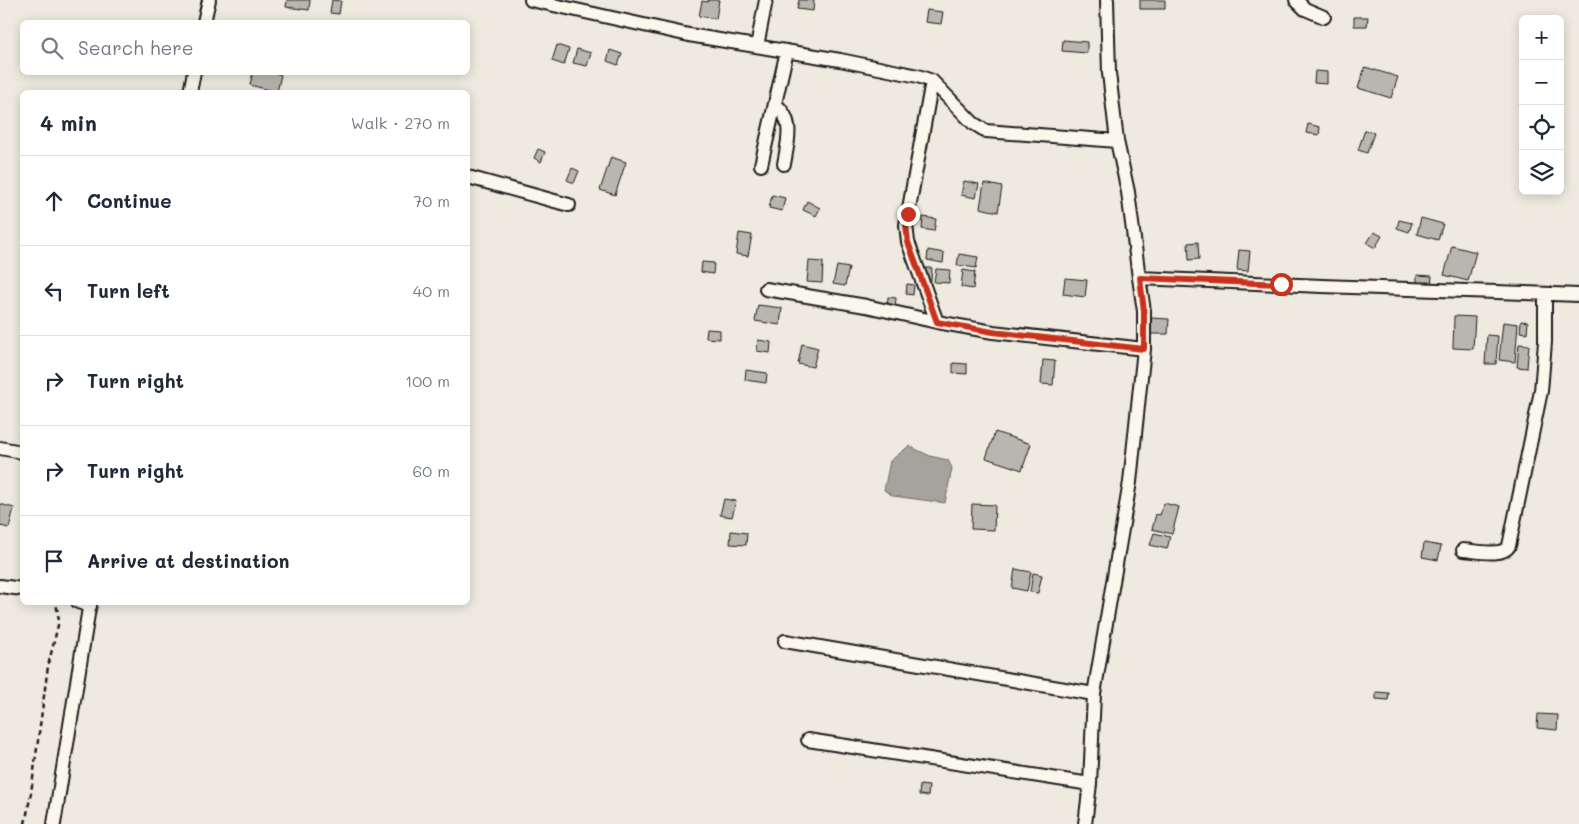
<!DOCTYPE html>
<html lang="en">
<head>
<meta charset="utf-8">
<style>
	body { margin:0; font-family:Mali,sans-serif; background:#f6f6f7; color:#1f2937 }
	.controls { position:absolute; right:15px; top:15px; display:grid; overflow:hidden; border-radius:8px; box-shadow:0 2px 12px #0003 }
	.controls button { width:45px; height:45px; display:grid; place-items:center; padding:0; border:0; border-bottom:1px solid #e0e1e3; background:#fff; color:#1f2937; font:25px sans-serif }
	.stop { position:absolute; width:15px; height:15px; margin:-11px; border:4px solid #c8321e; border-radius:50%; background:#fff }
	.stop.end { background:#c8321e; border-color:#fff; box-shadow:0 1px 5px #0008 }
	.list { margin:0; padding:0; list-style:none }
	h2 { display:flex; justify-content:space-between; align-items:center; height:65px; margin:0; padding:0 20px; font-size:21px }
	h2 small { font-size:16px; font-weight:400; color:#747a83 }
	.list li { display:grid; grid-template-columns:32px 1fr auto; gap:15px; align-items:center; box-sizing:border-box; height:90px; padding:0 20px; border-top:1px solid #e0e1e3 }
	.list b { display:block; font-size:19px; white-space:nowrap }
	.list em { font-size:16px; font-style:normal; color:#747a83 }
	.icon { flex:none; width:28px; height:28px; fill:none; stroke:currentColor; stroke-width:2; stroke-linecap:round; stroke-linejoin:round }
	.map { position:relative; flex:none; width:1579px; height:824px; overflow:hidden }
	.search { position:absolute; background:#fff; box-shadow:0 2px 12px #0003; left:20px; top:20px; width:450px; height:55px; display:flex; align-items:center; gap:12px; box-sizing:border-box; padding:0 18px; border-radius:8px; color:#747a83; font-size:19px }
	.panel { position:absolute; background:#fff; box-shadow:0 2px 12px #0003; left:20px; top:90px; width:450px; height:515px; border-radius:8px }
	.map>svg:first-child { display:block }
	.water { fill:#a6a39d; stroke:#6f6d69 }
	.building { fill:#b9b6af; stroke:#1c1c1c }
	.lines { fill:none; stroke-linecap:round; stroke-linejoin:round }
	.minor-casing { stroke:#1c1c1c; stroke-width:16 }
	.path { stroke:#1c1c1c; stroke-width:2.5; stroke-dasharray:5 4; stroke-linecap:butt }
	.minor { stroke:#fbf7ec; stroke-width:12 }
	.route { stroke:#c8321e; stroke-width:6 }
</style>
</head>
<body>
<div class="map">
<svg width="1579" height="824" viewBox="0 0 1579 824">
	<rect width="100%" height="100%" fill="#eeeadf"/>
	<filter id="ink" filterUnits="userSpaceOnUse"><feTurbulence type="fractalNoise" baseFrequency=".02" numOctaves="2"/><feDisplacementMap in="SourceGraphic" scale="10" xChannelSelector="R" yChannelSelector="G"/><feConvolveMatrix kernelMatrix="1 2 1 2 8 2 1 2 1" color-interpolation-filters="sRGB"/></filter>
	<g filter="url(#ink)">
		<path class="water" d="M 909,446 L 930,456 L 948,460 L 952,468 L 945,503 L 893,496 L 884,490 L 890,461 Z"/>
		<path class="building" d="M 287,0 L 310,0 L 309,10 L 286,7 Z
			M 332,0 L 341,1 L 339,14 L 330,13 Z
			M 708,0 L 719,0 L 716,19 L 699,16 L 702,1 L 708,2 Z
			M 799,0 L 814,0 L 813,11 L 797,9 Z
			M 1140,0 L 1165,0 L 1165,9 L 1140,9 Z
			M 927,10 L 943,12 L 941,24 L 925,22 Z
			M 1354,17 L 1368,17 L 1367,26 L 1354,26 Z
			M 1063,40 L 1087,42 L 1087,53 L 1062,51 Z
			M 557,45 L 569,49 L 564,65 L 552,61 Z
			M 577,49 L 591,53 L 587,66 L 573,63 Z
			M 610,50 L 622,54 L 618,65 L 607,61 Z
			M 1365,67 L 1398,77 L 1391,98 L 1358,88 Z
			M 1315,71 L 1327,72 L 1327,84 L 1314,83 Z
			M 253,72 L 272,72 L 281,75 L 277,92 L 250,85 Z
			M 1308,124 L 1320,127 L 1319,135 L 1306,133 Z
			M 1365,130 L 1374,133 L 1367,153 L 1358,150 Z
			M 538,149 L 545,152 L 541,162 L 534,158 Z
			M 611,157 L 626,162 L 615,195 L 600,190 Z
			M 572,168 L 579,171 L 574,183 L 567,180 Z
			M 964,181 L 979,184 L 976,198 L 961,195 Z
			M 984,183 L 1002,187 L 998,212 L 980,208 Z
			M 772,195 L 785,198 L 782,211 L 769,208 Z
			M 807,201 L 820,208 L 816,216 L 803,210 Z
			M 923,217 L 936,219 L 934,231 L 922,229 Z
			M 1421,218 L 1443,224 L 1438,240 L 1417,234 Z
			M 1399,220 L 1412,223 L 1409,232 L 1397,228 Z
			M 1374,232 L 1382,236 L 1375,248 L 1367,243 Z
			M 739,233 L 752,235 L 748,256 L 736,254 Z
			M 1198,242 L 1199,259 L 1189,260 L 1188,243 Z
			M 1452,246 L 1476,252 L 1468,281 L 1444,275 Z
			M 928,250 L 944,253 L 943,263 L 927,260 Z
			M 1239,250 L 1250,251 L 1248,271 L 1237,270 Z
			M 959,254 L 978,257 L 976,268 L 957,265 Z
			M 809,261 L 823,262 L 822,283 L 807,282 Z
			M 702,262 L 714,263 L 713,274 L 701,272 Z
			M 837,266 L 849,268 L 845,286 L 833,284 Z
			M 924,268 L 932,268 L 931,281 L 923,280 Z
			M 936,269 L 950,270 L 949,283 L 934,282 Z
			M 963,270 L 975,272 L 973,289 L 961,287 Z
			M 1417,275 L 1432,276 L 1431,287 L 1417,286 Z
			M 1065,278 L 1087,280 L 1085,297 L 1063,294 Z
			M 907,284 L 914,285 L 913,295 L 906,294 Z
			M 888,297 L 896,298 L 895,309 L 887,309 Z
			M 758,305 L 782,308 L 780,325 L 755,321 Z
			M 1454,316 L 1475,317 L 1473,349 L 1453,348 Z
			M 1150,318 L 1169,319 L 1168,334 L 1149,334 Z
			M 1521,321 L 1528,322 L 1527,333 L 1520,332 Z
			M 1503,322 L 1518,324 L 1515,362 L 1499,360 Z
			M 707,329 L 720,330 L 720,339 L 706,338 Z
			M 1487,335 L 1498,336 L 1496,364 L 1485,364 Z
			M 758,340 L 771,342 L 770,353 L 757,351 Z
			M 802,344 L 818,348 L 813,367 L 798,364 Z
			M 1519,344 L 1529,345 L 1527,368 L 1517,367 Z
			M 1043,360 L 1055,361 L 1053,385 L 1041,384 Z
			M 953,363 L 967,364 L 967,374 L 953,373 Z
			M 746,370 L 767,373 L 766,383 L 745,380 Z
			M 995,432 L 1031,444 L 1022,470 L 986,458 Z
			M 724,499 L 736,501 L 732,517 L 720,515 Z
			M 1164,503 L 1179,507 L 1172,534 L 1152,529 L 1156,514 L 1160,515 Z
			M 0,504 L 14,508 L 9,528 L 0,526 Z
			M 972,504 L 995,505 L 994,530 L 971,529 Z
			M 731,531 L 747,533 L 746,545 L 730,544 Z
			M 1154,533 L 1170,537 L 1167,549 L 1150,545 Z
			M 1424,543 L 1441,546 L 1438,560 L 1422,557 Z
			M 1015,569 L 1031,572 L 1027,591 L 1012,588 Z
			M 1033,573 L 1042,575 L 1038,593 L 1030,592 Z
			M 1376,692 L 1389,693 L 1388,700 L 1376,699 Z
			M 1538,714 L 1558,715 L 1557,730 L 1537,728 Z
			M 920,785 L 929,786 L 928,796 L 919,795 Z"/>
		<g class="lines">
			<defs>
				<path id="minor" d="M 531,0 L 689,35 L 840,60 L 918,76 L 932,81 L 973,123 L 986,131 L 1117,141
					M 1107,0 L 1109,73 L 1117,141 L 1128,192 L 1139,278
					M 1296,0 L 1305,9 L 1324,17
					M 204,22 L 209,0
					M 757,46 L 766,0
					M 932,81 L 906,225 L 908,242 L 937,322
					M 190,92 L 194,72
					M 775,104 C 795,120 788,141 784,164
					M 761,165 L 787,51
					M 468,177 L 569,205
					M 766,289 L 866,306 L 937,322 L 993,332 L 1144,349
					M 0,448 L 22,452
					M 1463,550 C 1476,551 1503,557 1509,546 L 1541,391 L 1545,342 L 1545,294
					M 0,586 L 22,589
					M 78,602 L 90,606
					M 785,641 L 1094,694
					M 808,740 L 1090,784
					M 54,824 L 90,602
					M 1085,824 L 1090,784 L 1094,694 L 1130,482 L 1139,396 L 1144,349 L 1144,311 L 1139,278 L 1322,286 L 1579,295"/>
			</defs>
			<use href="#minor" class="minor-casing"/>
			<path class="path" d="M 25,824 L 31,793 L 48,666 L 59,621 L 56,602"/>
			<use href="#minor" class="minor"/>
		</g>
	</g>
	<g class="lines" filter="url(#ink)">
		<path class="route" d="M 908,214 L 906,225 L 908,242 L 937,322 L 993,332 L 1144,349 L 1144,311 L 1140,278 L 1281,284"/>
	</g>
</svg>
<div class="controls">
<button>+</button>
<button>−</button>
<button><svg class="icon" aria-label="locate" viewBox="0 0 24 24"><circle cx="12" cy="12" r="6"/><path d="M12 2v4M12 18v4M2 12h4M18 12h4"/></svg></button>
<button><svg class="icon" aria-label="layers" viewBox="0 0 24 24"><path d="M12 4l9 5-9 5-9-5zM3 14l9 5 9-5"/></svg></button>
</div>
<div class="stop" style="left:1281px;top:284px"></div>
<div class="stop end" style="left:908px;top:214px"></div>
<div class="search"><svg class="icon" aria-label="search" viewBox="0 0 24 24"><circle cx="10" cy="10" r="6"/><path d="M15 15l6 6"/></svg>Search here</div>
<section class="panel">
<h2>4 min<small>Walk · 270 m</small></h2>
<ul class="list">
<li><svg class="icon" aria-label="ahead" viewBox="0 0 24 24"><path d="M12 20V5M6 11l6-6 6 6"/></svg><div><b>Continue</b></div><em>70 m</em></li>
<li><svg class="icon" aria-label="left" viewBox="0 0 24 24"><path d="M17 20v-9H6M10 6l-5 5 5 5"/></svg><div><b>Turn left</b></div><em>40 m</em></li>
<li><svg class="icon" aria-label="right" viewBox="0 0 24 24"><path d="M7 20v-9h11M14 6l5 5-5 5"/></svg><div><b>Turn right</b></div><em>100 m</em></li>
<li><svg class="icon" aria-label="right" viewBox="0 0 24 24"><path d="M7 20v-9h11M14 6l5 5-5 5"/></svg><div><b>Turn right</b></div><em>60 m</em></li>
<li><svg class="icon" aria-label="arrive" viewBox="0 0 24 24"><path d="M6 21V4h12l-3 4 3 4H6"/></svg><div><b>Arrive at destination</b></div></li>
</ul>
</section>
</div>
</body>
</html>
